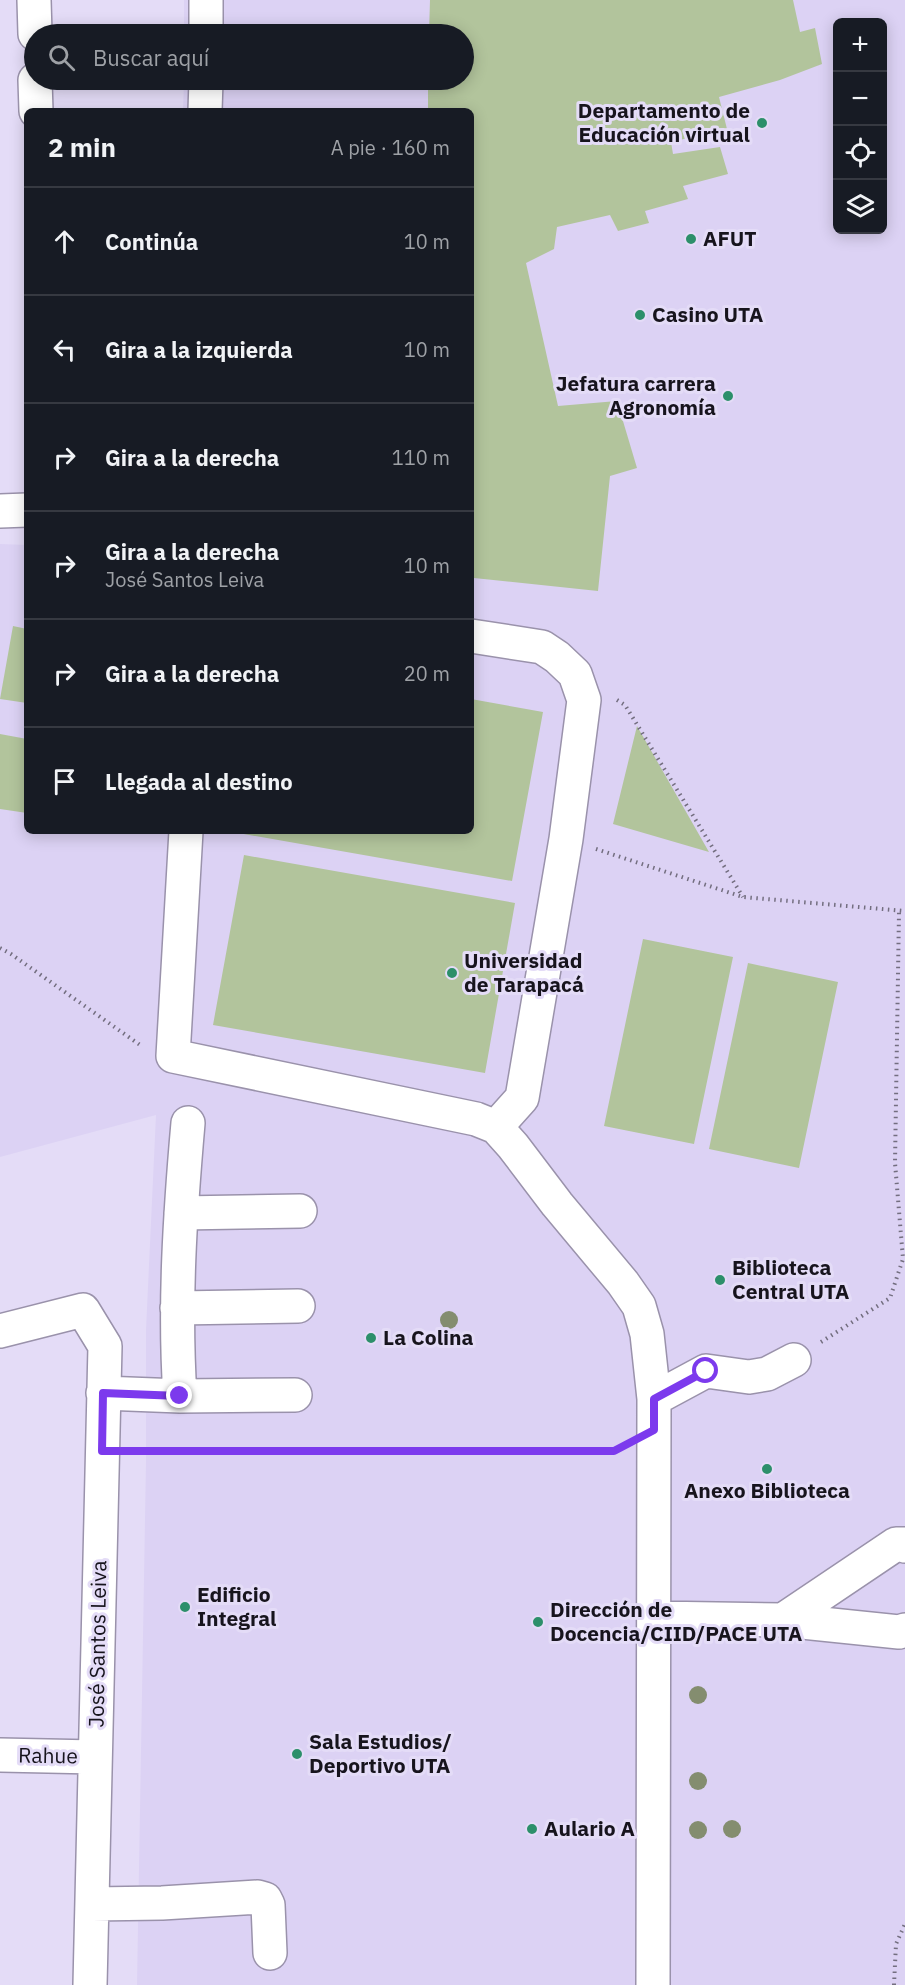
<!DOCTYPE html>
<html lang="es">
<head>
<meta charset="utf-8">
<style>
	body { margin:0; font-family:"IBM Plex Sans",sans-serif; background:#20242c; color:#f1f3f6 }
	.controls { position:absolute; right:18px; top:18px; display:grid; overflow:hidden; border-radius:9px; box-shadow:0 3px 15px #0003 }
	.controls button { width:54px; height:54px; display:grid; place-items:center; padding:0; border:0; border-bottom:2px solid #363941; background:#171b24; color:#f1f3f6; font:30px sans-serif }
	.stop { position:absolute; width:18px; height:18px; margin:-14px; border:4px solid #7c3aed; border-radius:50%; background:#fff }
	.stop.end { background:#7c3aed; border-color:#fff; box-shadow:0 2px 6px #0008 }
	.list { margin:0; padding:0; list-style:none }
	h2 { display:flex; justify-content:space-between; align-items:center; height:78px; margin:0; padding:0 24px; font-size:26px }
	h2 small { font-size:20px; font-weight:400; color:#9ea1a6 }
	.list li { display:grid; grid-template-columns:39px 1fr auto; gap:18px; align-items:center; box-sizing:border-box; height:108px; padding:0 24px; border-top:2px solid #363941 }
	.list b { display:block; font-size:22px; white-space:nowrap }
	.list p { margin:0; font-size:20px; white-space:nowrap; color:#9ea1a6 }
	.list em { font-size:20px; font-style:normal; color:#9ea1a6 }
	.icon { flex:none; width:33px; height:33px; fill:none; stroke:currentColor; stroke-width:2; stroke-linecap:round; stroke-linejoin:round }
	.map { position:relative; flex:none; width:905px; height:1985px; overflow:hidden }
	.search { position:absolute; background:#171b24; box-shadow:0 3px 15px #0003; left:24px; top:24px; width:450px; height:66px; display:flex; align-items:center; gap:15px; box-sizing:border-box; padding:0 21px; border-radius:33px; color:#9ea1a6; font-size:22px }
	.panel { position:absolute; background:#171b24; box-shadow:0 3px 15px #0003; left:24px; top:108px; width:450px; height:726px; border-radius:9px }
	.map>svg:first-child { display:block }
	.built { fill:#dcd2f4; fill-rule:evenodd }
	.green { fill:#b2c49c }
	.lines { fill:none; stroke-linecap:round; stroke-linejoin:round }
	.minor-casing { stroke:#9a92ab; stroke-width:36 }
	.path { stroke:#736e7f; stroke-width:4; stroke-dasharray:1.5 4.5; stroke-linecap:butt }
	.minor { stroke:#fff; stroke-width:33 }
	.tree { fill:#848d6f }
	.route { stroke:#7c3aed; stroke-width:8 }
	.poi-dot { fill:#2c8f6a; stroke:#e4dcf7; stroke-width:2 }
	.labels { text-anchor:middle; stroke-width:6; stroke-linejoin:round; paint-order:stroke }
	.poi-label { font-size:21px; font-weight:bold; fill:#17141d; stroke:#e4dcf7; text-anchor:start }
	.street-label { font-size:21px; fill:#17141d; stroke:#e4dcf7 }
</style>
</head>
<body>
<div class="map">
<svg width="905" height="1985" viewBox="0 0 905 1985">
	<rect width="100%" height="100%" fill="#e4dcf7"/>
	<path class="built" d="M 184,0 L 905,0 L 905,1985 L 137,1985 L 146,1462 L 146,1330 L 156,1115 L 0,1157 L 0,544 L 27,545 L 27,831 L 471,831 L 471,111 L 183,111 L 184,80 L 464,80 L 464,34 L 184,34 ZM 838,22 L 882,22 L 882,230 L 838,230 Z"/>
	<path class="green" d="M 430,0 L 793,0 L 800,32 L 815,28 L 822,64 L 780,80 L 719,97 L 727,129 L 671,142 L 673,154 L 720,147 L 728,174 L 683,186 L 688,199 L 645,211 L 649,223 L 618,231 L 610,215 L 557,227 L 554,249 L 526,263 L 558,406 L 617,401 L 637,468 L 610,476 L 598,591 L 474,578 L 473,534 L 471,533 L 471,111 L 428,111 L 428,80 L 464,80 L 464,34 L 429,34 Z
		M 13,626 L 27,629 L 27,703 L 0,699 Z
		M 471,699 L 543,712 L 512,881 L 238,833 L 238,831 L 471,831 Z
		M 637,726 L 709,852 L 613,824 Z
		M 0,734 L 27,739 L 27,813 L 0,809 Z
		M 244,855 L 515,903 L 485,1073 L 213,1025 Z
		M 643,939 L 733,957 L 694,1144 L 604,1126 Z
		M 748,963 L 838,982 L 799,1168 L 709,1149 Z"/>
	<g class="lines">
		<defs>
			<path id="minor" d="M 34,0 L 35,34
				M 206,34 L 206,0
				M 35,80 L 36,111
				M 205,111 L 206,80
				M 0,511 L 27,510
				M 186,831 L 173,1056 L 476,1119 L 496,1127 L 522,1098 L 566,839 L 584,700 L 575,674 L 557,657 L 542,647 L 471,636
				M 496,1127 L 513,1146 L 557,1204 L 623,1283 L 639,1306 L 647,1334 L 654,1399 L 653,1985
				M 181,1213 L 300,1211
				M 177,1308 L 298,1306
				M 0,1331 L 83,1310 L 105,1346 L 90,1985
				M 103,1393 L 180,1396 L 295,1395
				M 180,1396 C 174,1305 180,1214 188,1123
				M 654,1399 L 706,1371 L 749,1377 L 767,1374 L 794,1360
				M 654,1618 L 783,1620 L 899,1632 L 905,1630
				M 783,1620 L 896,1544 L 904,1544 L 905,1546
				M 0,1755 L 95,1757
				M 92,1904 L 162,1903 L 258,1897 L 265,1899 L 268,1905 L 270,1953"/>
		</defs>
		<use href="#minor" class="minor-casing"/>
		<path class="path" d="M 617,700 L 625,705 L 743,897
			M 596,849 L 743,897 L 905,911
			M 0,948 L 11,954 L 140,1045
			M 821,1342 L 890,1298 L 903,1259 L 895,1163 L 899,912
			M 136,1451 L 614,1451 L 620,1448
			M 894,1985 L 896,1944 L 905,1924"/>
		<use href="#minor" class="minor"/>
	</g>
	<g class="tree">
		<circle cx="449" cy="1320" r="9"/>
		<circle cx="698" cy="1695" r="9"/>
		<circle cx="698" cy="1781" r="9"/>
		<circle cx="732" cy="1829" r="9"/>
		<circle cx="698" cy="1830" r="9"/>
	</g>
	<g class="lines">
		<path class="route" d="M 180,1396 L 103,1393 L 102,1451 L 614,1451 L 654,1430 L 654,1399 L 706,1371"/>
	</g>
	<g class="poi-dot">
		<circle cx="762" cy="123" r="6"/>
		<circle cx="691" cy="239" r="6"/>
		<circle cx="640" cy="315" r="6"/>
		<circle cx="728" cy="396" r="6"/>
		<circle cx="452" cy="973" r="6"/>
		<circle cx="720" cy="1280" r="6"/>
		<circle cx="371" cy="1338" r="6"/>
		<circle cx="767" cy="1469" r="6"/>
		<circle cx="185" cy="1607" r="6"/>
		<circle cx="538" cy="1622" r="6"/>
		<circle cx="297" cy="1754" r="6"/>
		<circle cx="532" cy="1829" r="6"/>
	</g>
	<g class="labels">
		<g class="poi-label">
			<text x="750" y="118" text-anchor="end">Departamento de<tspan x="750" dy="24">Educación virtual</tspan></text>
			<text x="703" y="246">AFUT</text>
			<text x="652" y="322">Casino UTA</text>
			<text x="716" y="391" text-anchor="end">Jefatura carrera<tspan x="716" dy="24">Agronomía</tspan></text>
			<text x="464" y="968">Universidad<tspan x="464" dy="24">de Tarapacá</tspan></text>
			<text x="732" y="1275">Biblioteca<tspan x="732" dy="24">Central UTA</tspan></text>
			<text x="383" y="1345">La Colina</text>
			<text x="767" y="1498" text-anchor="middle">Anexo Biblioteca</text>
			<text x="197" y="1602">Edificio<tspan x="197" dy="24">Integral</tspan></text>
			<text x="550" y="1617">Dirección de<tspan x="550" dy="24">Docencia/CIID/PACE UTA</tspan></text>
			<text x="309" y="1749">Sala Estudios/<tspan x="309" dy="24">Deportivo UTA</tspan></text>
			<text x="544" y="1836">Aulario A</text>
		</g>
		<g class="street-label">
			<text transform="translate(98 1644) rotate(-89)" y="7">José Santos Leiva</text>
			<text transform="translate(48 1756) rotate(1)" y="7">Rahue</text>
		</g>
	</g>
</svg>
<div class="controls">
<button>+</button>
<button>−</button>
<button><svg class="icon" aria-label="locate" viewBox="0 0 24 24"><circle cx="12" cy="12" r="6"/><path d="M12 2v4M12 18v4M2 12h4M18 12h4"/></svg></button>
<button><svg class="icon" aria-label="layers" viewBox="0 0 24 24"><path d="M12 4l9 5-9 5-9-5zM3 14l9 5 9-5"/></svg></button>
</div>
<div class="stop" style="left:706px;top:1371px"></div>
<div class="stop end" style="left:180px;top:1396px"></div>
<div class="search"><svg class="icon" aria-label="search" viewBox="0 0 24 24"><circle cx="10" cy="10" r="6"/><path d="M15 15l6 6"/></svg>Buscar aquí</div>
<section class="panel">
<h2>2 min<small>A pie · 160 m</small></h2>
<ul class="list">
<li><svg class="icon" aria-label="ahead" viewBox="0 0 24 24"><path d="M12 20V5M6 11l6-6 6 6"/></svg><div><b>Continúa</b></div><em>10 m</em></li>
<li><svg class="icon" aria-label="left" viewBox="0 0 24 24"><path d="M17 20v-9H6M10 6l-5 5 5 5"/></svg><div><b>Gira a la izquierda</b></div><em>10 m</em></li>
<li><svg class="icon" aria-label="right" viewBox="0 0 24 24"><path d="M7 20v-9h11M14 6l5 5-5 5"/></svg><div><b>Gira a la derecha</b></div><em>110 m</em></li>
<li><svg class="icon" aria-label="right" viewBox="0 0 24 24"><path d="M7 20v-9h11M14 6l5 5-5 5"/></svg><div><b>Gira a la derecha</b><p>José Santos Leiva</p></div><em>10 m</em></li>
<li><svg class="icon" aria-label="right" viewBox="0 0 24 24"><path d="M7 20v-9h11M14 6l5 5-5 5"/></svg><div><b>Gira a la derecha</b></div><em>20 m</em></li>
<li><svg class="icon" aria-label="arrive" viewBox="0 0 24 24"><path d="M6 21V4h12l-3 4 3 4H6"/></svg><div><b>Llegada al destino</b></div></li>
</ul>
</section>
</div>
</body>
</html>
